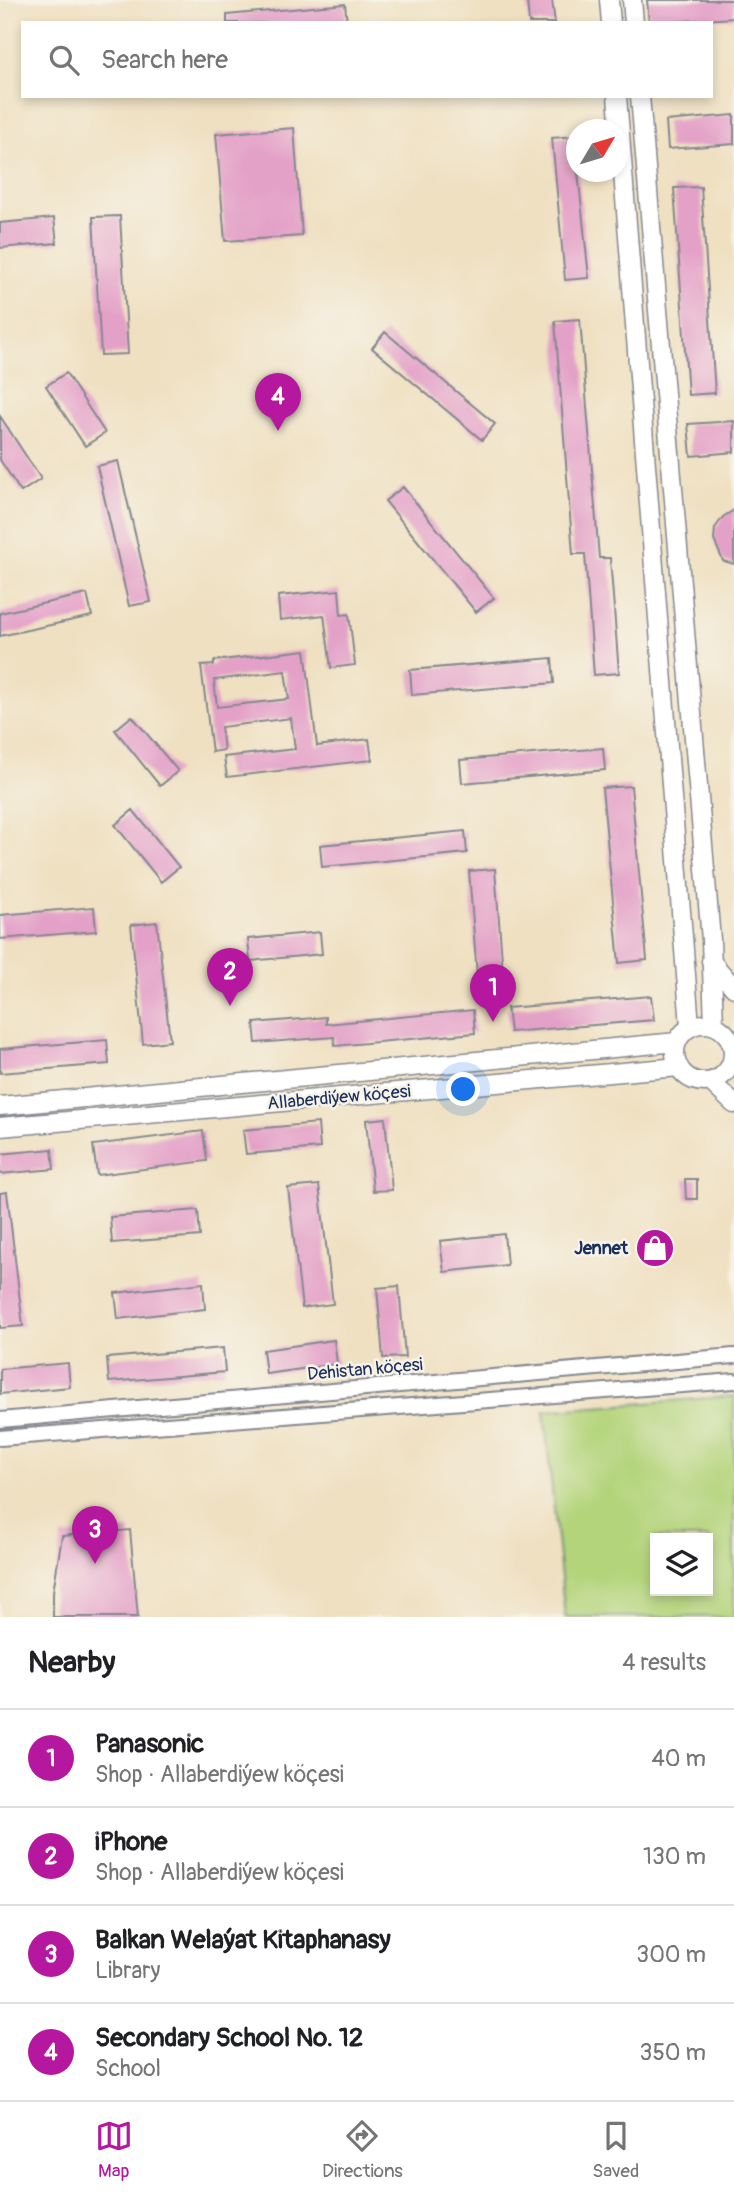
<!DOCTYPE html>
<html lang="en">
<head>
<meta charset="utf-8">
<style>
	body { margin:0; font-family:Pangolin,sans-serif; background:#f2f2f2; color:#202124 }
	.controls { position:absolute; right:21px; bottom:21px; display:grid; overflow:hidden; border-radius:0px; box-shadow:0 4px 10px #0003 }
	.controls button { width:63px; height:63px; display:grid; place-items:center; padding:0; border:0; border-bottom:2px solid #e0e0e0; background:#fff; color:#202124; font:35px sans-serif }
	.compass { position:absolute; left:566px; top:119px; width:63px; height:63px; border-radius:50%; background:#fff; box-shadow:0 4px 10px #0003; rotate:52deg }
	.you { position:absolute; left:464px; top:1090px; width:24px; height:24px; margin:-18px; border:5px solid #fff; border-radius:50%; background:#1a73e8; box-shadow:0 0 0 10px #1a73e833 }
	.badge { display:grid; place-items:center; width:46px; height:46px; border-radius:50%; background:#b5179e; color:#fff; font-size:23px; font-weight:700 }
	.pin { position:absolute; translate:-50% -58px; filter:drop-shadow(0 2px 4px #0008) }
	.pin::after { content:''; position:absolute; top:37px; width:24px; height:21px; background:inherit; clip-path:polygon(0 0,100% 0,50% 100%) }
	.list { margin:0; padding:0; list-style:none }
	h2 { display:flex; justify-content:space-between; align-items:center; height:91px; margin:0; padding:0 28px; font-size:30px }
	h2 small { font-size:23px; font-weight:400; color:#757577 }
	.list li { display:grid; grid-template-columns:46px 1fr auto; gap:21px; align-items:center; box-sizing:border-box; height:98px; padding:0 28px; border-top:2px solid #e0e0e0 }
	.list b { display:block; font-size:26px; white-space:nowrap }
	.list p { margin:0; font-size:23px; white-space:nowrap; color:#757577 }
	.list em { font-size:23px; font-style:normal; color:#757577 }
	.icon { flex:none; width:38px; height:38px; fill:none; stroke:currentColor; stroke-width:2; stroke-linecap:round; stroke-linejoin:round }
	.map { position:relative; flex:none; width:734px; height:1617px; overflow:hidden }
	.search { position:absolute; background:#fff; box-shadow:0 4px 10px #0003; left:21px; right:21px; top:21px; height:77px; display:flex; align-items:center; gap:18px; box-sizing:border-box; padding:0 24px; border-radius:0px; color:#757577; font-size:26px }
	.sheet { height:483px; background:#fff }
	nav { display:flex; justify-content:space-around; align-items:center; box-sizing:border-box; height:98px; border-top:2px solid #e0e0e0; background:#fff; font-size:19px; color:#757577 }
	nav a { display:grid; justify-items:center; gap:4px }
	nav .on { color:#b5179e }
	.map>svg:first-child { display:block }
	.green { fill:#b4d47b; stroke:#68826c; stroke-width:2; fill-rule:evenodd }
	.building { fill:#e4a1c8; fill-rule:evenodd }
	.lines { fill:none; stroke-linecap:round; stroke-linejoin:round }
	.minor-casing { stroke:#858890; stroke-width:18 }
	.tertiary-casing { stroke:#858890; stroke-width:21 }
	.minor { stroke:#fff; stroke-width:14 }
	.tertiary { stroke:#fff; stroke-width:18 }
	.labels { text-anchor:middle; stroke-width:5; stroke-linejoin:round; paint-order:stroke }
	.street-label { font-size:18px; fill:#1b2f5e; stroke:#f7f3e8 }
	.poi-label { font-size:18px; font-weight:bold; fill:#1b2f5e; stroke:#f7f3e8; text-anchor:end }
</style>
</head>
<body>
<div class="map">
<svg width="734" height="1617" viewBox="0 0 734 1617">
	<rect width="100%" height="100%" fill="#f7f3e8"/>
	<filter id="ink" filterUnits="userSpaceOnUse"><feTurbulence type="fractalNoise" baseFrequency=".0143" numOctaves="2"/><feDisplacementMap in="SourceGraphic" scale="14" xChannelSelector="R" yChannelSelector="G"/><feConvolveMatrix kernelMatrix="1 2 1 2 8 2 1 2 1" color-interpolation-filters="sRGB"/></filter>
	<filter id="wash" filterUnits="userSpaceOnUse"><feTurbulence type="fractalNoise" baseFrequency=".00686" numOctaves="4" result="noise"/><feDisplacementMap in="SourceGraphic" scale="28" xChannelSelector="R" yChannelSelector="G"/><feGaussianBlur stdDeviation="1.57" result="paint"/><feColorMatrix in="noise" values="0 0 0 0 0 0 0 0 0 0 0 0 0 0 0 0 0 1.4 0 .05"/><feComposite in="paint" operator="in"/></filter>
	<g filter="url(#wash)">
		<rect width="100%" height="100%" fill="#efe0c1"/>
		<path class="green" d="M 734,1396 L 734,1617 L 565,1617 L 544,1411 ZM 655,1538 L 708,1538 L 708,1591 L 655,1591 Z"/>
		<g id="blocks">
			<path class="building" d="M 527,0 L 552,0 L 555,23 L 529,23 Z
				M 647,0 L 734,0 L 734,18 L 649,23 Z
				M 345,4 L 347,23 L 227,23 L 227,15 Z
				M 734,115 L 734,144 L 668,149 L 666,121 Z
				M 294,128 L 302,236 L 225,241 L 216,134 Z
				M 575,136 L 577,172 L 578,172 L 589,278 L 565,280 L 552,138 Z
				M 701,187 L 715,393 L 688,395 L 674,188 Z
				M 120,216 L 128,354 L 101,355 L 93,217 Z
				M 54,218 L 57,243 L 0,248 L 0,223 Z
				M 580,319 L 599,558 L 610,558 L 619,673 L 594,675 L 585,554 L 573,554 L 555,321 Z
				M 385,332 L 495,424 L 482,440 L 372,348 Z
				M 66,373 L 105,433 L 85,446 L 46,386 Z
				M 0,416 L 41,479 L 21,492 L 0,460 Z
				M 734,421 L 734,452 L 691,456 L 688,424 Z
				M 118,461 L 151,602 L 129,606 L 97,466 Z
				M 403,487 L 494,598 L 476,612 L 385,501 Z
				M 734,510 L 734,564 L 723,561 L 714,540 L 715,528 L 723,517 Z
				M 339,590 L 341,615 L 349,614 L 355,665 L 331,668 L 324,615 L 280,620 L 278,596 Z
				M 87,594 L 92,616 L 0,636 L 0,613 Z
				M 305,650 L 317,746 L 369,739 L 372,760 L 227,777 L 224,757 L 295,749 L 291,718 L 221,727 L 224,750 L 212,752 L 201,666 L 214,665 L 214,661 ZM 285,671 L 289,699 L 217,707 L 214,680 Z
				M 552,658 L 554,683 L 412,695 L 410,670 Z
				M 132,716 L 178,771 L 160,786 L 115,730 Z
				M 603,748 L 605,770 L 462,783 L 460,760 Z
				M 631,786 L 647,960 L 619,963 L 602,788 Z
				M 133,810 L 179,867 L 161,882 L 115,825 Z
				M 465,831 L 467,853 L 322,867 L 320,845 Z
				M 495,869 L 504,986 L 478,988 L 469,871 Z
				M 94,907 L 96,931 L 0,939 L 0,915 Z
				M 157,922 L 170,1041 L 143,1044 L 131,925 Z
				M 320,932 L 322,954 L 250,961 L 248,939 Z
				M 651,996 L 654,1020 L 510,1032 L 507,1008 Z
				M 473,1010 L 475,1033 L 335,1046 L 334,1037 L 256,1043 L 254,1023 L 326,1017 L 326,1024 Z
				M 107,1040 L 109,1064 L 0,1073 L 0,1049 Z
				M 385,1118 L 392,1190 L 373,1191 L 366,1120 Z
				M 318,1123 L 320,1148 L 246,1154 L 243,1130 Z
				M 203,1131 L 207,1161 L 97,1175 L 93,1145 Z
				M 52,1149 L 54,1169 L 0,1174 L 0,1154 Z
				M 685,1179 L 697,1179 L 697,1199 L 686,1199 Z
				M 319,1185 L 333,1304 L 302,1308 L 288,1188 Z
				M 7,1192 L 23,1326 L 0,1328 L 0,1193 Z
				M 198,1210 L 200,1236 L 112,1243 L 110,1217 Z
				M 504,1234 L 507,1265 L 444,1272 L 440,1241 Z
				M 203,1283 L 205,1309 L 118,1319 L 115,1293 Z
				M 399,1286 L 405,1357 L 383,1358 L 377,1288 Z
				M 334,1340 L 337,1364 L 266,1374 L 263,1350 Z
				M 223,1348 L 225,1372 L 109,1382 L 107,1358 Z
				M 68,1363 L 70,1387 L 0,1394 L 0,1369 Z
				M 130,1530 L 138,1617 L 53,1617 L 53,1592 L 62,1536 Z"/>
		</g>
	</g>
	<g filter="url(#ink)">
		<use href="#blocks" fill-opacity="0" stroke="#858890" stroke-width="2"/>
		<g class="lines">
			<defs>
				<path id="minor" d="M 0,1420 L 734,1356
					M 0,1438 L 734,1381"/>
				<path id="tertiary" d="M 609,0 L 611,23
					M 632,0 L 634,23
					M 617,96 L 690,1026
					M 640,96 L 711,940 L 714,1025
					M 711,961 L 734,988
					M675 1053a29 29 0 1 1 58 0a29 29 0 1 1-58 0Z
					M 711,1082 L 734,1104
					M 0,1106 L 677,1042
					M 0,1127 L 679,1067"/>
			</defs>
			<use href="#minor" class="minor-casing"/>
			<use href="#tertiary" class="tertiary-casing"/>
			<use href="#minor" class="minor"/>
			<use href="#tertiary" class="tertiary"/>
		</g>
	</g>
	<defs>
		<symbol id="shop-disc" viewBox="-11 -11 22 22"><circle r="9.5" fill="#b5179e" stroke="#f7f3e8"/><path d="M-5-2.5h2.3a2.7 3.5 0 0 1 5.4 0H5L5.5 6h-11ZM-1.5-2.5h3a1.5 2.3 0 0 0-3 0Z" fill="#fff"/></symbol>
	</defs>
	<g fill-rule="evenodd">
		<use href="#shop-disc" x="633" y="1226" width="44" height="44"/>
	</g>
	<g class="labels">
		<g class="street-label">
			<text transform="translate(339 1097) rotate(-5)" y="6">Allaberdiýew köçesi</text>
			<text transform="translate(365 1369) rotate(-5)" y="6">Dehistan köçesi</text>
		</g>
		<g class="poi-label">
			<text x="628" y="1254">Jennet</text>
		</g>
	</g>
</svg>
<div class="controls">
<button><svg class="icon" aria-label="layers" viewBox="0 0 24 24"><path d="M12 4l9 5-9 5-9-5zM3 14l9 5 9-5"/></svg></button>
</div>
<svg class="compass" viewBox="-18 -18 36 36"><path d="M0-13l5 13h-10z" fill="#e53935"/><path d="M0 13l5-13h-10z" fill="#757577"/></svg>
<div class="you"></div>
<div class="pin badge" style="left:493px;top:1022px">1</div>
<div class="pin badge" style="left:230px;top:1006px">2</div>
<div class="pin badge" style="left:95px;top:1564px">3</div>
<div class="pin badge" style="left:278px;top:431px">4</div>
<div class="search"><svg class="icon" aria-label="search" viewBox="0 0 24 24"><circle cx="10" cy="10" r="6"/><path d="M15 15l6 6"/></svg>Search here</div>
</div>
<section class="sheet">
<h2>Nearby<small>4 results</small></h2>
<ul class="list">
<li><span class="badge">1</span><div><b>Panasonic</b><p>Shop · Allaberdiýew köçesi</p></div><em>40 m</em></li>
<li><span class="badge">2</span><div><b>iPhone</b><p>Shop · Allaberdiýew köçesi</p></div><em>130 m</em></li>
<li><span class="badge">3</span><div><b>Balkan Welaýat Kitaphanasy</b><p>Library</p></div><em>300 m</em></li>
<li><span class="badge">4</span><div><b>Secondary School No. 12</b><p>School</p></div><em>350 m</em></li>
</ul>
</section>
<nav>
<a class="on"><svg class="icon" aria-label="map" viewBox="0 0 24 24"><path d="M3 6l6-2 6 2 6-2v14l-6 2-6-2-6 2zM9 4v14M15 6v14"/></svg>Map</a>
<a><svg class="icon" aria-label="directions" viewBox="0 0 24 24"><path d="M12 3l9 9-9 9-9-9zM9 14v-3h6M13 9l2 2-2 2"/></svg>Directions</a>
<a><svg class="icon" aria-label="saved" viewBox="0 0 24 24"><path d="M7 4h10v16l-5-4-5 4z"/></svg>Saved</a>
</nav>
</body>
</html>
